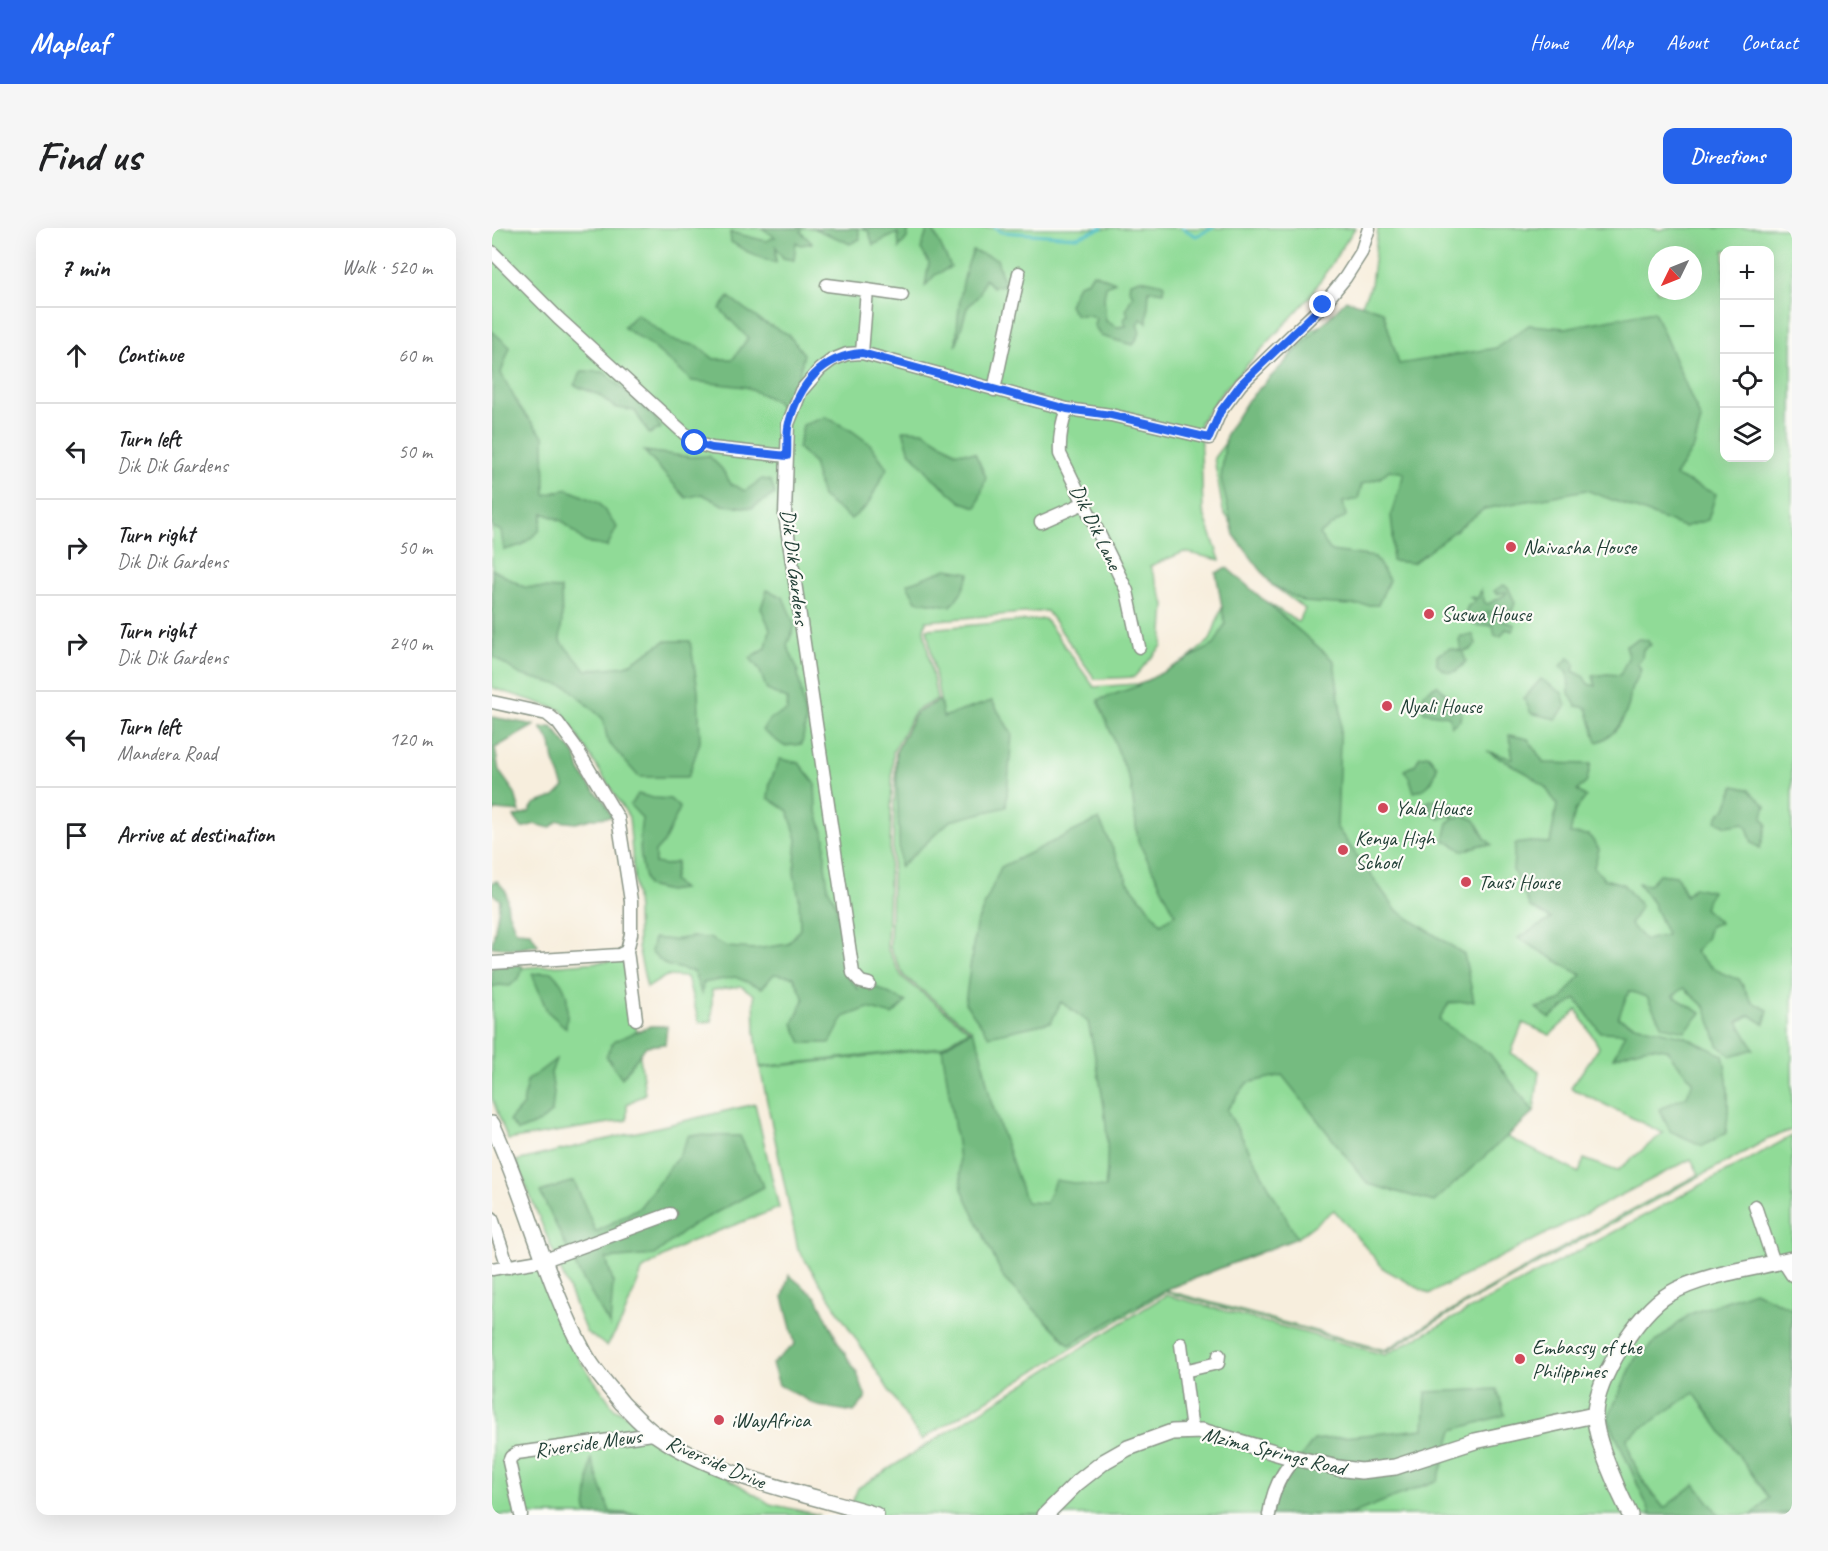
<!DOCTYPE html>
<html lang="en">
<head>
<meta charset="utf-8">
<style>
	body { margin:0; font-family:Caveat,sans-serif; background:#f6f6f6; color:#202124 }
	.controls { position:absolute; right:18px; top:18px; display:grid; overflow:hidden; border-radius:12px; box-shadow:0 6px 24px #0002 }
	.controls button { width:54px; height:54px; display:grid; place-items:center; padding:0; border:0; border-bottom:2px solid #e0e0e0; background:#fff; color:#202124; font:30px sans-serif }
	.compass { position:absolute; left:1156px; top:18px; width:54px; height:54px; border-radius:50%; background:#fff; box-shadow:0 6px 24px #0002; rotate:227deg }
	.stop { position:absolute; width:18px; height:18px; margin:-14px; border:4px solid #2563eb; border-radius:50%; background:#fff }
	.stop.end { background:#2563eb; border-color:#fff; box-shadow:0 2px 6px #0008 }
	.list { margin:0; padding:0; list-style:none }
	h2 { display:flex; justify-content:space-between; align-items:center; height:78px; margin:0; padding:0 24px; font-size:26px }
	h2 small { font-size:20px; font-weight:400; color:#757577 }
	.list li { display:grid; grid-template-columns:39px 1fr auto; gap:18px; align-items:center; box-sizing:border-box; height:96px; padding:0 24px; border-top:2px solid #e0e0e0 }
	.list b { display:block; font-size:22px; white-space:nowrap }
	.list p { margin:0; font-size:20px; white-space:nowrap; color:#757577 }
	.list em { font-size:20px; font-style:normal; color:#757577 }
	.icon { flex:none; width:33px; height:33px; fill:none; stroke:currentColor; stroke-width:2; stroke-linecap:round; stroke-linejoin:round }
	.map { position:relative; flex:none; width:1300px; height:1287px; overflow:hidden; border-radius:12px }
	header { display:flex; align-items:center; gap:36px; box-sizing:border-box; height:84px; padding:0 30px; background:#2563eb; color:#fff }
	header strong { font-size:28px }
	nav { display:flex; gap:33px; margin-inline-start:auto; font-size:21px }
	.intro { display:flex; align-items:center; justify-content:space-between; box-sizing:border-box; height:144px; padding:0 36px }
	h1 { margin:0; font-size:42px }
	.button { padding:15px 27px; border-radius:12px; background:#2563eb; color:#fff; font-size:21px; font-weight:700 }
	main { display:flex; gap:36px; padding:0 36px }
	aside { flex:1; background:#fff; border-radius:12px; box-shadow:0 6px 24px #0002 }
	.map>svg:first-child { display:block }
	.green { fill:#90db97; stroke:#588c66; stroke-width:1.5; fill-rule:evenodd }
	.forest { fill:#74bb80; stroke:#4a7c5a; stroke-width:1.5 }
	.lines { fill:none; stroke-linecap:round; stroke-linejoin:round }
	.stream { stroke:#4fbec5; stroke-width:3 }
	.minor-casing { stroke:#8b9688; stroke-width:15 }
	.tertiary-casing { stroke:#8b9688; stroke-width:18 }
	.minor { stroke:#fff; stroke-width:12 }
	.tertiary { stroke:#fff; stroke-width:15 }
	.route { stroke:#2563eb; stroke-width:8 }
	.poi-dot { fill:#d1495b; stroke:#fdfcf7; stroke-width:2 }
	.labels { text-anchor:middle; stroke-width:4.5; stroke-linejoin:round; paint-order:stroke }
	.street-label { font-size:21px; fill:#1f3d34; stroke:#fdfcf7 }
	.poi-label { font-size:21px; fill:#1f3d34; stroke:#fdfcf7; text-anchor:start }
</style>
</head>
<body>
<header>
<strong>Mapleaf</strong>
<nav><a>Home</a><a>Map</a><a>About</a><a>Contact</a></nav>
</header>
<div class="intro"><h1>Find us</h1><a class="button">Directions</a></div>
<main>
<aside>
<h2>7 min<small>Walk · 520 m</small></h2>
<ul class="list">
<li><svg class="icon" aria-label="ahead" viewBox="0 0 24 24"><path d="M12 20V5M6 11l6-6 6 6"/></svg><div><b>Continue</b></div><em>60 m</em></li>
<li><svg class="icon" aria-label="left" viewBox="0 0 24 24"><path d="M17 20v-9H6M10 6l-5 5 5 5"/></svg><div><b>Turn left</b><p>Dik Dik Gardens</p></div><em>50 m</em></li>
<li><svg class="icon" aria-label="right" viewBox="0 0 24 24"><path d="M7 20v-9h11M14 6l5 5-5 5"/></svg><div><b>Turn right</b><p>Dik Dik Gardens</p></div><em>50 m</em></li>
<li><svg class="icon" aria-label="right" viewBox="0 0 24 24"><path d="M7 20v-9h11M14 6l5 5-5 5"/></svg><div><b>Turn right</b><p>Dik Dik Gardens</p></div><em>240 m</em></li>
<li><svg class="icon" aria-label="left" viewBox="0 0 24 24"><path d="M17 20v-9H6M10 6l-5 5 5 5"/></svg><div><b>Turn left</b><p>Mandera Road</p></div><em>120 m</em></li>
<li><svg class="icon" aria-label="arrive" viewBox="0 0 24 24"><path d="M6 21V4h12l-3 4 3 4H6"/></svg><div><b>Arrive at destination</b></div></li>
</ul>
</aside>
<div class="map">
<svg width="1300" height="1287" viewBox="0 0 1300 1287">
	<rect width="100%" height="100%" fill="#fdfcf7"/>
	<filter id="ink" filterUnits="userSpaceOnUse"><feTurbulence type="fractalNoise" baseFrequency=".0167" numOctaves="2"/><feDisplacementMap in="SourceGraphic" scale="12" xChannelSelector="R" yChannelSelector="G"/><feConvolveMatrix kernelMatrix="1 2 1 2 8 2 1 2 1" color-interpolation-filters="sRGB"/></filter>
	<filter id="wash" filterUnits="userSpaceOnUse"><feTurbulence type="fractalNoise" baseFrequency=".008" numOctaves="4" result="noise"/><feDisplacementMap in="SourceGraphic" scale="24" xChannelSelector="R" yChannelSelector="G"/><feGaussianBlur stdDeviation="1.35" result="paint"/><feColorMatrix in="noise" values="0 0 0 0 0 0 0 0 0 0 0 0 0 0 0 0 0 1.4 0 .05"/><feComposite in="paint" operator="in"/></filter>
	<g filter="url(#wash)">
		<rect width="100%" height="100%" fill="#f7eedd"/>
		<path class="green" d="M 0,0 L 863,0 L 817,70 L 731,163 L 708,194 L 711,283 L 728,332 L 692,324 L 658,338 L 673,376 L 670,418 L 642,449 L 603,451 L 555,383 L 434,393 L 432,402 L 445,471 L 423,483 L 401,524 L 395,720 L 410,749 L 477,802 L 449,819 L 268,839 L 263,805 L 262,767 L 249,758 L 220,762 L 220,794 L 207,794 L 195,749 L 174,748 L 155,760 L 146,719 L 145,683 L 137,589 L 69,482 L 1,460 L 0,458 Z
			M 886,0 L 1158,0 L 1169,2 L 1174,0 L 1300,0 L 1300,902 L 1280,909 C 1150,980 1019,1047 893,1124 L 673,1064 L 429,1212 L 306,1021 L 268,840 L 450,820 L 480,802 L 412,748 L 398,720 L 404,524 L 424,485 L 448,472 L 435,401 L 553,391 L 602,459 L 688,453 L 697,430 L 718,412 L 740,352 L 806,394 L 813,381 L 780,357 L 731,283 L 722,230 L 816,103 L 867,82 L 879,57 ZM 1232,22 L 1278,22 L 1278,230 L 1232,230 ZM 1165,27 L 1201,27 L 1201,63 L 1165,63 ZM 1085,782 L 1107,819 L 1079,860 L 1171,905 L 1125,943 L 1092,931 L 1087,945 L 1015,909 L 1042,884 L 1047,843 L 1019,825 L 1031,795 L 1058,807 ZM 1199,931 L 1207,946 C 1101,1002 996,1060 893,1122 L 673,1062 L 805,1010 L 842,982 L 892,1041 L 937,1066 Z
			M 135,732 L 153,866 L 135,876 L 135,892 L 16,912 L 0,870 L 0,742 Z
			M 263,876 L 287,980 L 195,1015 L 151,1041 L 130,1093 L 115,1118 L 94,1104 L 24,933 Z
			M 1300,908 L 1300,1287 L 355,1287 L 366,1260 L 674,1067 L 893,1127 Z
			M 48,1037 L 89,1134 L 122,1180 L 278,1276 L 328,1287 L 0,1287 L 0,1047 Z"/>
		<path class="forest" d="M 270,0 L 310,0 L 309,4 L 320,15 L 309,17 L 304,14 L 302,32 L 291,30 L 284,19 L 284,35 L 256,24 L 239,14 L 238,4 L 274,13 L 283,9 Z
			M 322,0 L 366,0 L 368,11 L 358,16 C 346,9 334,7 322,0 Z
			M 371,0 L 417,0 L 415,10 L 407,20 L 406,5 L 381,17 L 377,4 Z
			M 436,0 L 440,0 L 459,39 L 443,47 L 433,58 L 437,35 L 429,21 Z
			M 481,23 L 505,31 L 512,57 L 501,59 L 493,51 L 487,67 L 475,80 L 464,118 C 466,85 468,53 481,23 Z
			M 601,45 L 623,54 L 614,58 L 612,70 L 614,93 L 625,99 L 634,98 L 632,91 L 636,87 L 634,81 L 641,67 L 637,61 L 638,54 L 649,51 L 672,56 L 672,64 L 657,62 L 655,95 L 649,91 L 645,96 L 648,105 L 641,117 L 609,108 L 602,97 L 604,90 L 597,87 L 584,87 L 577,77 L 586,56 L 596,53 Z
			M 237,69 L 269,93 L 296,106 L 312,126 L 307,147 L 292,183 L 284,173 L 254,159 L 200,153 L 160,118 L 131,99 L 145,86 L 180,112 L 206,118 L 222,131 L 241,131 L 256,110 L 228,81 Z
			M 854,72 L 891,83 L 907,136 L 1004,120 L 1037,97 L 1073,100 L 1162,83 L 1209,192 L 1202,219 L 1183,248 L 1224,266 L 1216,292 L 1192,299 L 1094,262 L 992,281 L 921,335 L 900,333 L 901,307 L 899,287 L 912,245 L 897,242 L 888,250 L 870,256 L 866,271 L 851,274 L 854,288 L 827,306 L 839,323 L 883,329 L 897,352 L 886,377 L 858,377 L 812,374 L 780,357 L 742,307 L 729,251 L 734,206 L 756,172 Z
			M 0,103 L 18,119 L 9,145 L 28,180 L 52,209 L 53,267 L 75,261 L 107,275 L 125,299 L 115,319 L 93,314 L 70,293 L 51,285 L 47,303 L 30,317 L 12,322 L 9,303 L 0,299 Z
			M 90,143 L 112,144 L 163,190 L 169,200 L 157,206 L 143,183 L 122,179 L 107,167 L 82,157 Z
			M 334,189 L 360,203 L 378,216 L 395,240 L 375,278 L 359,291 L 330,269 L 321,235 L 306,220 L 311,197 Z
			M 411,202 L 431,203 L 464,224 L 483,225 L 494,249 L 485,279 L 469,274 L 439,248 L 417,222 Z
			M 152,223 L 198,229 L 217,228 L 230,241 L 239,256 L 253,263 L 270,251 L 279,253 L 283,266 L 260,280 L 231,277 L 210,266 L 194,270 Z
			M 735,340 L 842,433 L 849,484 L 845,600 L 904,682 L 972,726 L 982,773 L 957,775 L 947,792 L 998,826 L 1042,884 L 942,974 L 876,956 L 790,847 L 755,855 L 735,882 L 805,1010 L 672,1062 L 578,1117 L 512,1051 L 470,961 L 465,915 L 450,820 L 480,802 L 487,817 L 499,873 L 534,974 L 554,975 L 563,952 L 613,960 C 621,905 607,848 596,794 L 569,774 L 559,794 L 497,808 L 473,775 L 484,697 L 509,639 L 607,591 L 636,654 L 669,696 L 683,686 L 646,613 L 639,556 L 606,472 L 643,459 L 722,417 L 733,396 L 724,345 Z
			M 0,341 L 32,359 L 69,361 L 70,392 L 68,413 L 94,442 L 134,438 L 173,413 L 198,413 L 206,462 L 208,514 L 196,549 L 147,549 L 116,514 L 111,491 L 76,459 L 29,447 L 2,429 Z
			M 455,341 L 478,345 L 470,363 L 459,378 L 424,373 L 415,356 Z
			M 1011,357 L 1016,359 L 1023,375 L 1020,383 L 1015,383 L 1005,377 L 1004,384 L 995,384 L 1000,389 L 1023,397 L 1020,403 L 1014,401 L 1009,408 L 1003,408 L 1001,397 C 985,396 983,404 973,385 L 976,378 L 983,373 L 978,369 L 986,370 L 989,362 L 993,375 L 996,376 L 1013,367 L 1014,364 L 1005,366 L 1002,363 Z
			M 275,362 L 291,369 L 303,398 L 295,417 L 305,440 L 314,491 L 310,516 L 292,518 L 270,502 L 279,490 L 295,483 L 295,471 L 275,462 L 267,441 L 258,430 L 274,420 L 278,401 L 269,380 Z
			M 981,407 L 984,416 L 978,422 L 970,423 L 974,433 C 965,446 957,448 945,437 L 945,427 L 958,420 L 969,423 L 967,412 L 969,408 Z
			M 1147,411 L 1155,412 L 1159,417 L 1151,421 L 1150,430 L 1145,435 L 1149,441 C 1147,448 1145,451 1141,457 C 1138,462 1138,470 1137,476 C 1132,492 1123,509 1105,514 L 1095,480 L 1084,478 L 1077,465 L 1076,445 L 1068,439 L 1077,429 L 1083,436 L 1081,443 L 1091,448 L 1096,456 L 1104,458 L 1101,448 L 1115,446 L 1128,447 L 1136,430 L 1134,417 Z
			M 1049,451 L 1070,465 L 1074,478 L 1064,491 L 1039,485 L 1032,470 Z
			M 945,457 L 959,471 L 958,484 L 970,477 L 968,492 L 959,498 L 957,488 L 932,484 L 929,475 L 933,464 Z
			M 448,472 L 451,489 L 500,473 L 520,506 L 514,579 L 458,593 L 408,639 L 404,524 L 424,485 Z
			M 0,489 L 43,497 L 3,520 L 7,543 L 23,565 L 28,584 L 3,582 L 0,586 Z
			M 60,499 L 84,528 L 88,543 L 98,558 L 112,573 L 120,589 L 102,590 L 84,595 L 66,593 L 58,600 L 43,596 L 30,600 L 22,589 L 37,584 L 42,576 L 62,569 L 72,559 L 62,533 L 59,515 L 49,500 Z
			M 1017,507 L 1036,511 L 1052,535 L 1099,536 L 1094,555 L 1085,562 L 1094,569 L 1083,583 L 1078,606 L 1097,607 L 1107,621 L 1102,639 L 1112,651 L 1131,656 L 1149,678 L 1138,696 L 1153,712 L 1175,707 L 1161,675 L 1146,655 L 1157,657 L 1167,646 L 1185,648 L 1194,668 L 1202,659 L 1220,663 L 1212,680 L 1228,695 L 1218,698 L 1214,711 L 1203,724 C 1216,738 1229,747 1247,751 L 1260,774 L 1276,782 L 1272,796 L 1258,787 L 1246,794 L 1262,821 L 1239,828 L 1226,817 L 1214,780 L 1192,760 L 1181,768 L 1209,785 L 1193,803 L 1170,798 L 1155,769 L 1137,763 L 1126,790 L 1143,797 L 1191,808 L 1231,827 C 1237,854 1238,878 1234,905 L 1211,918 L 1178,903 L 1167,881 L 1195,868 L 1201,853 L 1182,832 L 1176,822 C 1157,815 1139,823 1121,830 L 1133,805 L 1108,804 L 1084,771 L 1057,790 L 1044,780 L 1068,773 L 1089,747 L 1026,710 L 1059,691 L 1038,679 L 1021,642 L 1023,616 L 1038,614 L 1058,615 L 1065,577 L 1054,560 L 1036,546 L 995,523 L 1021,531 Z
			M 936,527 L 945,538 C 942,553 937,561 922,564 L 918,551 L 912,542 L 923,537 L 928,528 Z
			M 288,531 L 307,535 L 323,555 L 324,581 L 333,610 L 333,637 L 336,660 L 344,676 L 350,712 L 352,745 L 366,761 L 384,759 L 414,774 L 400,787 L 376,780 L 352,789 L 338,815 L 310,815 L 301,796 L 312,771 L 302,749 L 282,746 L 270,760 L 243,749 L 211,755 L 210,768 L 202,744 L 174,737 L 159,724 L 162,710 L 181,712 L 200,709 L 217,710 L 235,719 L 263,721 L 296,716 L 308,701 L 307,670 L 302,645 L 305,611 L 296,583 L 276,570 L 278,554 Z
			M 1242,558 L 1256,561 L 1274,578 L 1270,590 L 1275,596 L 1268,620 L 1260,615 L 1256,602 L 1252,595 L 1235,598 L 1224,593 L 1228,585 L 1234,580 Z
			M 146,566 L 161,570 L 178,571 L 188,580 L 172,614 L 163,624 L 163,635 L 174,637 L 185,634 L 181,653 L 190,661 L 176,663 L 155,658 C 148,635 146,614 150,590 L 138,577 Z
			M 953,570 L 964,578 L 959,586 L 964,590 L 971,587 L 983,592 L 993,610 L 1000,617 L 988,617 L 972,623 L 952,612 L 956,595 L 961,590 L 957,587 L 948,591 L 938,585 L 938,577 L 929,584 L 927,579 L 939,572 Z
			M 5,653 L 14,663 L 16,683 L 24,703 L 38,704 L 46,717 L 25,721 L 0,719 L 8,672 L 0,665 L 0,655 Z
			M 30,737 C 31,748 26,751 18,758 L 7,757 L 0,759 L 0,738 Z
			M 60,744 C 79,762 76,776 74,800 L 55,783 L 40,746 Z
			M 159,798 L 175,798 L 173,816 L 154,818 L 130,850 L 114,828 L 122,813 Z
			M 64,831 L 59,845 L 62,865 L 60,884 L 48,894 L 26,903 L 17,893 L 31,877 L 35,853 Z
			M 197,907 L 248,908 L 272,959 L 199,998 L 162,1027 L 114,1031 L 121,1054 L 118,1098 L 86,1043 L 48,964 L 82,953 L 104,1004 L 148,979 L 188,926 Z
			M 297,1047 L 325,1070 L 346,1114 L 365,1145 L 374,1170 L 362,1184 L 326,1178 L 287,1157 L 280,1136 L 303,1116 L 291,1069 Z
			M 1262,1063 L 1300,1081 L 1300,1285 L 1260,1287 L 1277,1270 L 1202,1165 L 1135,1210 C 1139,1238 1154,1258 1172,1280 L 1203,1256 L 1227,1287 L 1159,1287 L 1116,1190 L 1143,1131 L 1198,1086 Z
			M 1005,1161 L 1013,1187 L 961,1202 L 946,1252 L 857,1287 L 778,1287 L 787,1258 L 822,1212 L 932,1201 L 934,1164 Z
			M 99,1230 L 118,1284 L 151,1287 L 97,1287 L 94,1283 Z"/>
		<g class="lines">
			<path class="stream" d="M 503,0 L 509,4 L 585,9 L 610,0
				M 690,0 L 704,8 L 721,0"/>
		</g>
	</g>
	<g filter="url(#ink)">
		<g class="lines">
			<defs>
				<path id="minor" d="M 0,24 L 66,90 L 203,215 L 220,220 L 295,228
					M 335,57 L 375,62 L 370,125
					M 375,62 L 410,67
					M 502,162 L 527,45
					M 575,181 C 569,197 567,209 568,226 L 635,363 L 647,419
					M 549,294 L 592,275
					M 0,474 L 55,486 L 66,495 L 83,518 L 126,590 L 139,673 L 139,706 L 135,723 L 127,727 L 0,735
					M 135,723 L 144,791
					M 377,756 L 369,754 L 361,745 L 293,287 L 296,196 L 309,163 L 328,141 L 340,132 L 355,126 L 370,125 L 575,181 L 619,187 L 717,210 L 728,184 L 749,156 L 831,77 L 853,50 L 869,25 L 877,0
					M 1263,978 L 1282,1035
					M 0,990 L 16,1039
					M 1291,1033 L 1300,1047
					M 0,1041 L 53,1032 L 178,986
					M 689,1116 L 700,1203
					M 692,1143 L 726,1135 L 727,1127
					M 29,1287 L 17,1234 L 19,1229 L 25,1225 L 161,1206
					M 777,1287 C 780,1265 787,1247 803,1230"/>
				<path id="tertiary" d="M 0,896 C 35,971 54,1055 94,1128 C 104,1145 118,1160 130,1175 C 140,1185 151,1198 163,1206 C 229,1251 310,1264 384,1287
					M 553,1287 L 585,1255 L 613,1233 L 636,1220 L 680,1204 L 710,1203 L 799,1229 L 846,1240 L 869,1243 L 903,1239 L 983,1213 L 1102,1187
					M 1138,1287 C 1127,1265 1103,1212 1103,1188 C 1102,1153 1147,1083 1177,1066 C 1209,1047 1263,1040 1300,1031"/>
			</defs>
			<use href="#minor" class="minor-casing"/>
			<use href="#tertiary" class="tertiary-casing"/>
			<use href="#minor" class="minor"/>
			<use href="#tertiary" class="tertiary"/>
		</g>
	</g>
	<g class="lines" filter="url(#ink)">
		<path class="route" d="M 203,215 L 220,220 L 295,228 C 296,217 294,205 297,195 C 307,157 330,128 370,125 L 575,181 L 619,187 L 717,210 L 728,184 L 749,156 L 831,77"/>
	</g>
	<g class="poi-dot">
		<circle cx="1019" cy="319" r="6"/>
		<circle cx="937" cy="386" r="6"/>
		<circle cx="895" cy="478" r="6"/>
		<circle cx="891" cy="580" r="6"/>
		<circle cx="851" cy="622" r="6"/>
		<circle cx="974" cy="654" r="6"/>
		<circle cx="1028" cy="1131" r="6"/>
		<circle cx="227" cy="1192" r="6"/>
	</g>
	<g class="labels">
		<g class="street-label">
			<text transform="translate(604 299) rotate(64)" y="7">Dik Dik Lane</text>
			<text transform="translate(303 339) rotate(83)" y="7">Dik Dik Gardens</text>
			<text transform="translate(96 1215) rotate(-8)" y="7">Riverside Mews</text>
			<text transform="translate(782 1223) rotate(14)" y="7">Mzima Springs Road</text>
			<text transform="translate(224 1234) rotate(23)" y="7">Riverside Drive</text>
		</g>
		<g class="poi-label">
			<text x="1031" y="326">Naivasha House</text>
			<text x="949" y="393">Suswa House</text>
			<text x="907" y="485">Nyali House</text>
			<text x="903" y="587">Yala House</text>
			<text x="863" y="617">Kenya High<tspan x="863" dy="24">School</tspan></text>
			<text x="986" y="661">Tausi House</text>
			<text x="1040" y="1126">Embassy of the<tspan x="1040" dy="24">Philippines</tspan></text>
			<text x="239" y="1199">iWayAfrica</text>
		</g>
	</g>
</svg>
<div class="controls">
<button>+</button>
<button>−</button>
<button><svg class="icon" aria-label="locate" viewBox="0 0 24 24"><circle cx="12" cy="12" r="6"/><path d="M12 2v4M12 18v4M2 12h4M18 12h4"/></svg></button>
<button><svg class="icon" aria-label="layers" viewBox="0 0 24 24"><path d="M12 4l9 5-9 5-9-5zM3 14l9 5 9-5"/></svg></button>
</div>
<svg class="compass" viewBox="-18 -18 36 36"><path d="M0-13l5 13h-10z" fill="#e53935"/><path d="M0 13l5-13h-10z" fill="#757577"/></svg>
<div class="stop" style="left:203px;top:215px"></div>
<div class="stop end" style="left:831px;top:77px"></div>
</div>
</main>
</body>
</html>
